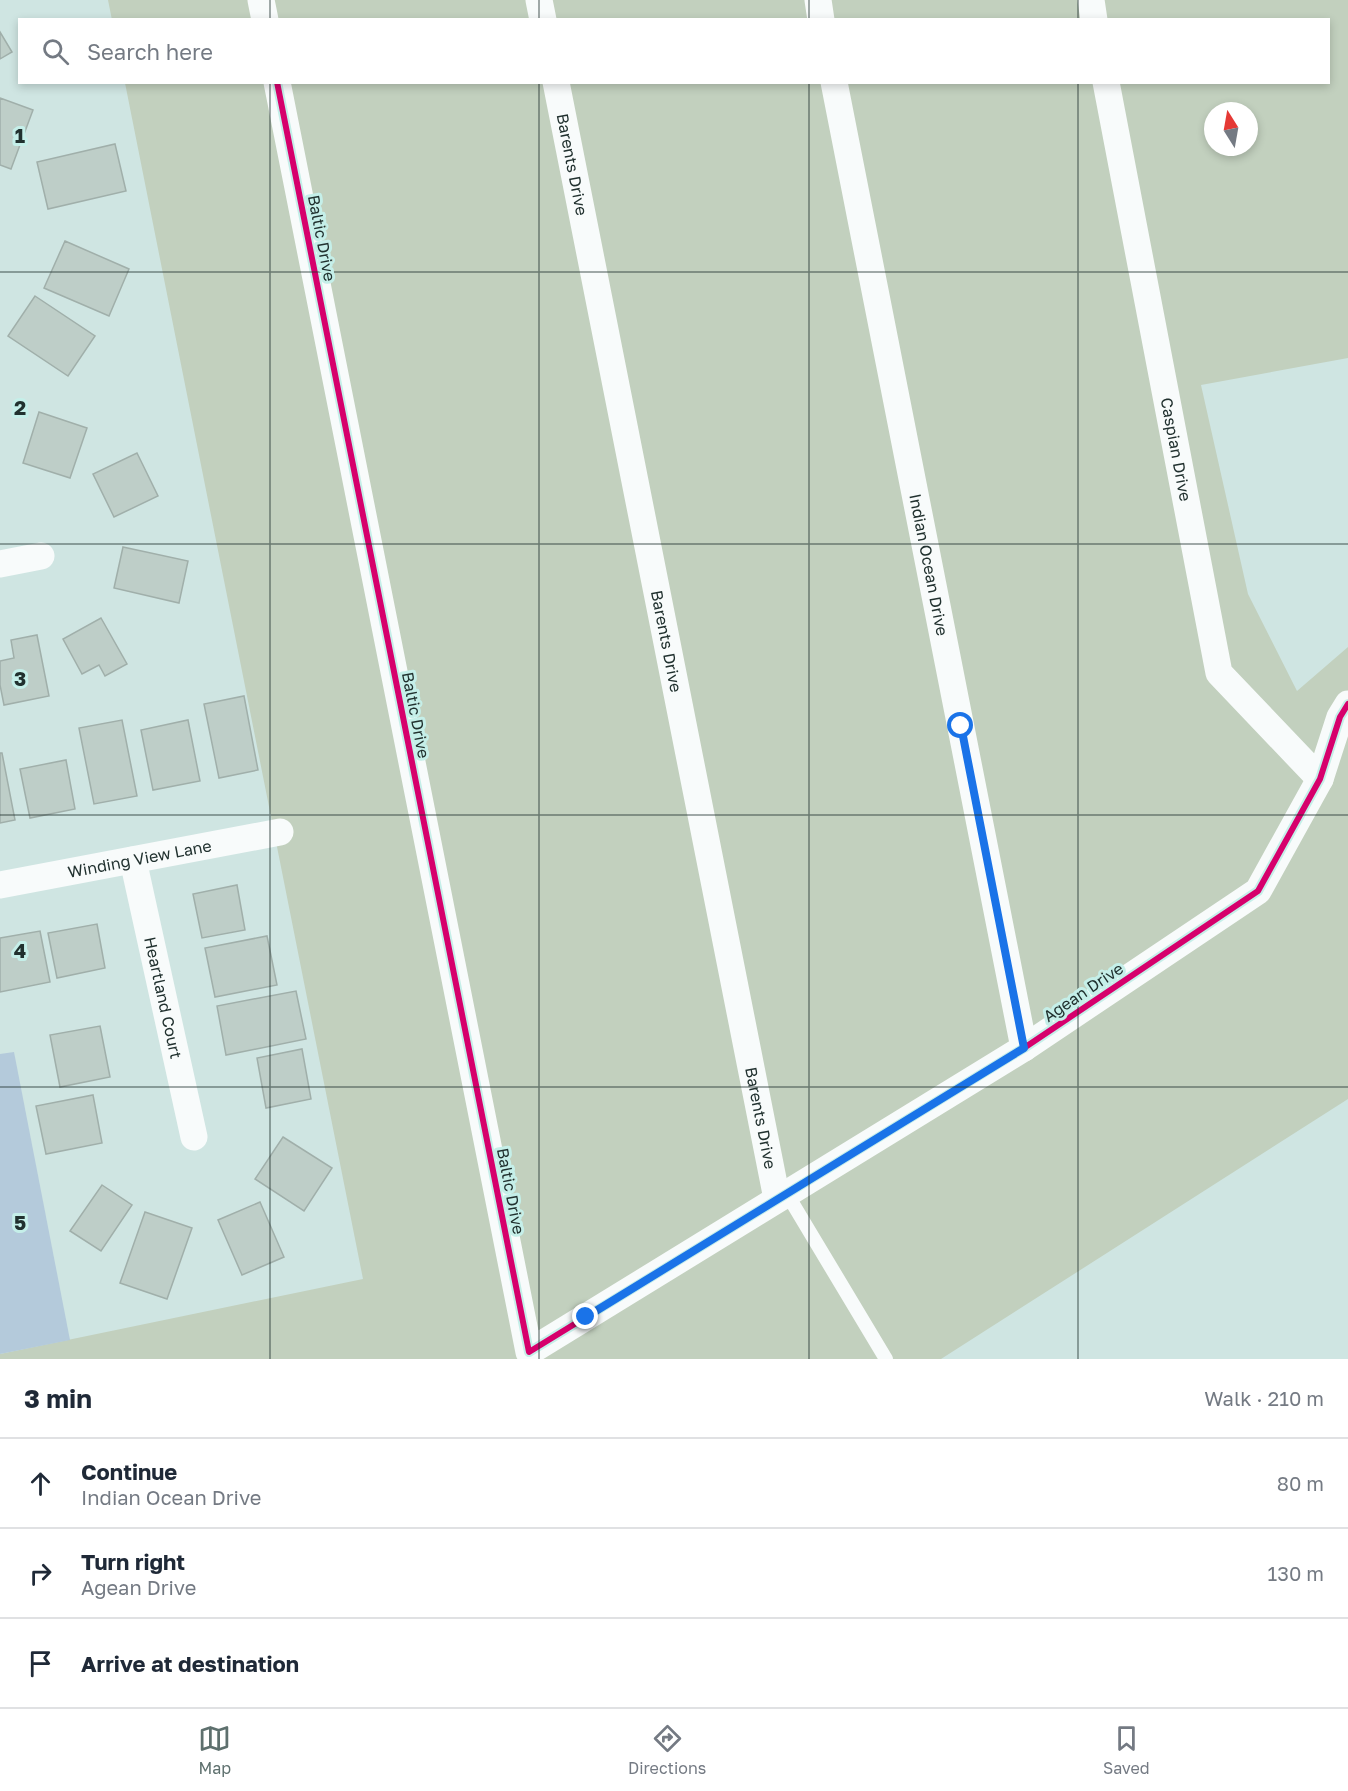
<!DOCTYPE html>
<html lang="en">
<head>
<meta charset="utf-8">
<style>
	body { margin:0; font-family:"Golos Text",sans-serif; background:#f6f6f7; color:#1f2937 }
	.compass { position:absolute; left:1204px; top:102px; width:54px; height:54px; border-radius:50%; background:#fff; box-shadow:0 3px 9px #0003; rotate:349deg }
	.stop { position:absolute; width:18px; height:18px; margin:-14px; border:4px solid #1a73e8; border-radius:50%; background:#fff }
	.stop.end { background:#1a73e8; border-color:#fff; box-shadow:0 2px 6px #0008 }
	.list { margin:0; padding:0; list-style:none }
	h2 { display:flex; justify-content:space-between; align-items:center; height:78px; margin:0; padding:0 24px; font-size:26px }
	h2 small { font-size:20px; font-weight:400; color:#747a83 }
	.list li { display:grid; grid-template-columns:39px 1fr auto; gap:18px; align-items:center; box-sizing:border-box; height:90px; padding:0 24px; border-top:2px solid #e0e1e3 }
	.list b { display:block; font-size:22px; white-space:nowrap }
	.list p { margin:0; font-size:20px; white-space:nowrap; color:#747a83 }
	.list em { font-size:20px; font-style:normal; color:#747a83 }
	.icon { flex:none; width:33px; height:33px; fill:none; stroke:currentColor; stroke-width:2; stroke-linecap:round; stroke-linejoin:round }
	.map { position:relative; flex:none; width:1348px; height:1359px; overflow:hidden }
	.search { position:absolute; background:#fff; box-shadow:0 3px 9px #0003; left:18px; right:18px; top:18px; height:66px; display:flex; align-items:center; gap:15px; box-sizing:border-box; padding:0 21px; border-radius:0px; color:#747a83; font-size:22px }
	.sheet { height:348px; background:#fff }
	nav { display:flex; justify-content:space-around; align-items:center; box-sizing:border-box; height:84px; border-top:2px solid #e0e1e3; background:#fff; font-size:16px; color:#747a83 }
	nav a { display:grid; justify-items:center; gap:3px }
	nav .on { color:#5e706e }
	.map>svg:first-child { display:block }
	.green { fill:#c2d0be; fill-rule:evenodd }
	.water { fill:#b4cadb }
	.building { fill:#becec8; stroke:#a0afaa; stroke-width:1.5 }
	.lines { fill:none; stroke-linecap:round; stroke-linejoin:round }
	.lane { stroke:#f8fbfb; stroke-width:14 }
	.street { stroke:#f8fbfb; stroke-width:27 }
	.cycleway-casing { stroke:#c5efe9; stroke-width:10 }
	.cycleway { stroke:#d6006c; stroke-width:6 }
	.route { stroke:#1a73e8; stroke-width:8 }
	.grid { fill:none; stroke:#21312f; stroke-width:1.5; stroke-opacity:0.55 }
	.labels { text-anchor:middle; stroke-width:6; stroke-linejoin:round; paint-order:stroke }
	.street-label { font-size:16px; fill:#21312f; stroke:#c5efe9 }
	.grid-label { font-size:20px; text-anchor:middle; font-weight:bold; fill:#21312f; stroke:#c5efe9; stroke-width:6; stroke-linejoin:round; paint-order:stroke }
</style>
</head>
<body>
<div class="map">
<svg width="1348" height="1359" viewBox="0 0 1348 1359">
	<rect width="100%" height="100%" fill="#cfe5e2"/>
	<path class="green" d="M 108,0 L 1348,0 L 1348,358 L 1201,385 L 1248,594 L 1297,691 L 1348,647 L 1348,1099 L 941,1359 L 0,1359 L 0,1354 L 363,1279 L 125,83 L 1328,82 L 1328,20 L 112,20 ZM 1213,111 L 1249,111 L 1249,147 L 1213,147 Z"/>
	<path class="water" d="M 14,1052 L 70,1340 L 0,1354 L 0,1054 Z"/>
	<path class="building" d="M 0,32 L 12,52 L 0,59 Z
		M 0,98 L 33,110 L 11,169 L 0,165 Z
		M 115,144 L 126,191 L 48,209 L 37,162 Z
		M 65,241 L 129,269 L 109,316 L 44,288 Z
		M 35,296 L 95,336 L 68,376 L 8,336 Z
		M 39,412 L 87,428 L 70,478 L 23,463 Z
		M 137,453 L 158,496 L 114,517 L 93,474 Z
		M 123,547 L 188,561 L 179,603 L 114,588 Z
		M 101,618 L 127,664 L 105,676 L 99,665 L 82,674 L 63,639 Z
		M 37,635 L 49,696 L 4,705 L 0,685 L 0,661 L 14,658 L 11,640 Z
		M 244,696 L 258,770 L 219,778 L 204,704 Z
		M 122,720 L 137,796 L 94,804 L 79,728 Z
		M 188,720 L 200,781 L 153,790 L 141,730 Z
		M 0,753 L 2,753 L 15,820 L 0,823 Z
		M 66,760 L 75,809 L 30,818 L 20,769 Z
		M 237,885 L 245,930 L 202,938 L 193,894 Z
		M 97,924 L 105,968 L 57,978 L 48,933 Z
		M 40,931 L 50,982 L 0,992 L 0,938 Z
		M 267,936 L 277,985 L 215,997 L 205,948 Z
		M 296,991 L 306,1039 L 226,1055 L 217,1006 Z
		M 100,1026 L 110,1077 L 60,1087 L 50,1035 Z
		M 302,1049 L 311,1099 L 266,1108 L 257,1058 Z
		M 93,1095 L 102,1143 L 46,1154 L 36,1106 Z
		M 283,1137 L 332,1168 L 304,1211 L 255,1179 Z
		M 102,1185 L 132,1205 L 101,1251 L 70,1231 Z
		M 260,1202 L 284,1257 L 242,1275 L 218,1220 Z
		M 145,1212 L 192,1228 L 167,1299 L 120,1283 Z"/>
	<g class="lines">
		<path class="lane" d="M 787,1194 L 886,1359"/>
		<g class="street">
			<path d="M 261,0 L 265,20"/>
			<path d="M 539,0 L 543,20"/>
			<path d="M 818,0 L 821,20"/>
			<path d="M 1091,0 L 1094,20"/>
			<path d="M 277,82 L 529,1352 L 1024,1048 L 1258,891 L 1320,779 L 1340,717 L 1348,704"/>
			<path id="s1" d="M 556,82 L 777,1199"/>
			<path id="s2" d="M 834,82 L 1024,1048"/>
			<path id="s3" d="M 1106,82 L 1219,673 L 1320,779"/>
			<path d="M 0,564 L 41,556"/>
			<path id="s4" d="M 133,860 L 194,1137"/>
			<path id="s5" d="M 0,885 L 280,832"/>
		</g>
		<defs>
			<path id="cycleway" d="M 277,82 L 529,1352 L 1024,1048 L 1258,891 L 1320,779 L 1340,717 L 1348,704"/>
		</defs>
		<use href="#cycleway" class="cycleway-casing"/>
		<use href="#cycleway" class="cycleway"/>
	</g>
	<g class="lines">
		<path class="route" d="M 586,1317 L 1024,1048 L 961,726"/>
	</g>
	<path class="grid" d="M 270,0 L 270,20M 539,0 L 539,20M 809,0 L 809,20M 1078,0 L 1078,20M 270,82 L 270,1359M 539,82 L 539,1359M 809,82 L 809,1359M 1078,82 L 1078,1359M 0,272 L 1348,272M 0,544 L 1348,544M 0,815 L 1348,815M 0,1087 L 1348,1087"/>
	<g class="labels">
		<g class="street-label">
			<text dy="6" stroke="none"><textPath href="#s1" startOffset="84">Barents Drive</textPath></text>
			<text transform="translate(322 238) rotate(79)" y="6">Baltic Drive</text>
			<text dy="6" stroke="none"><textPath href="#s3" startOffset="374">Caspian Drive</textPath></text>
			<text dy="6" stroke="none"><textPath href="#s2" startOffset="492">Indian Ocean Drive</textPath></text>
			<text dy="6" stroke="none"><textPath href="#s1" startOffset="570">Barents Drive</textPath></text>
			<text transform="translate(416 715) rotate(79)" y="6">Baltic Drive</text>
			<text dy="6" stroke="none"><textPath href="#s5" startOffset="142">Winding View Lane</textPath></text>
			<text transform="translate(1083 992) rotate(-34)" y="6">Agean Drive</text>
			<text dy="6" stroke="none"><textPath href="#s4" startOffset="141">Heartland Court</textPath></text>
			<text dy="6" stroke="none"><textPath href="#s1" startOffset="1056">Barents Drive</textPath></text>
			<text transform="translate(511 1191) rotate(79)" y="6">Baltic Drive</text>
		</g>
	</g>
	<g class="grid-label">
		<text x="20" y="143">1</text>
		<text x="20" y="415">2</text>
		<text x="20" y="686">3</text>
		<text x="20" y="958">4</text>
		<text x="20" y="1230">5</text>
	</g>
</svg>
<svg class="compass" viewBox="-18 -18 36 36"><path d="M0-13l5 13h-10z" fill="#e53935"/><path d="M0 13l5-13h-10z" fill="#747a83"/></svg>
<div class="stop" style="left:961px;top:726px"></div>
<div class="stop end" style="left:586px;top:1317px"></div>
<div class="search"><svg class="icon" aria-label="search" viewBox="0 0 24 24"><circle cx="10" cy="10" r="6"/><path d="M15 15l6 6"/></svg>Search here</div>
</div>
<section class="sheet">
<h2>3 min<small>Walk · 210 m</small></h2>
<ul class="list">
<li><svg class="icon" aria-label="ahead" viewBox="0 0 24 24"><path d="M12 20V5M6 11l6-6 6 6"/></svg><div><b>Continue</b><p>Indian Ocean Drive</p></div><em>80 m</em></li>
<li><svg class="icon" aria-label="right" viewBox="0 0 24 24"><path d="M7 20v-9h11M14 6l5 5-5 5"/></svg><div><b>Turn right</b><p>Agean Drive</p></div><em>130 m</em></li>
<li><svg class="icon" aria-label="arrive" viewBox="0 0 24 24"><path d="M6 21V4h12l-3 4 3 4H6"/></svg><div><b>Arrive at destination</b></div></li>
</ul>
</section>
<nav>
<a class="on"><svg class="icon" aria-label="map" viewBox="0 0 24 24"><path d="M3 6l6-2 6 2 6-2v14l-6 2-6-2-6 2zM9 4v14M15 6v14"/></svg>Map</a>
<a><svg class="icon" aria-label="directions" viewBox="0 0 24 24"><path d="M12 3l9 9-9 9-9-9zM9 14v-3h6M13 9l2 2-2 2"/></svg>Directions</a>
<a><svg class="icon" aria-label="saved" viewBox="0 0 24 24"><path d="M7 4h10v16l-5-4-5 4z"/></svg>Saved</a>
</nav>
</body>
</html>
